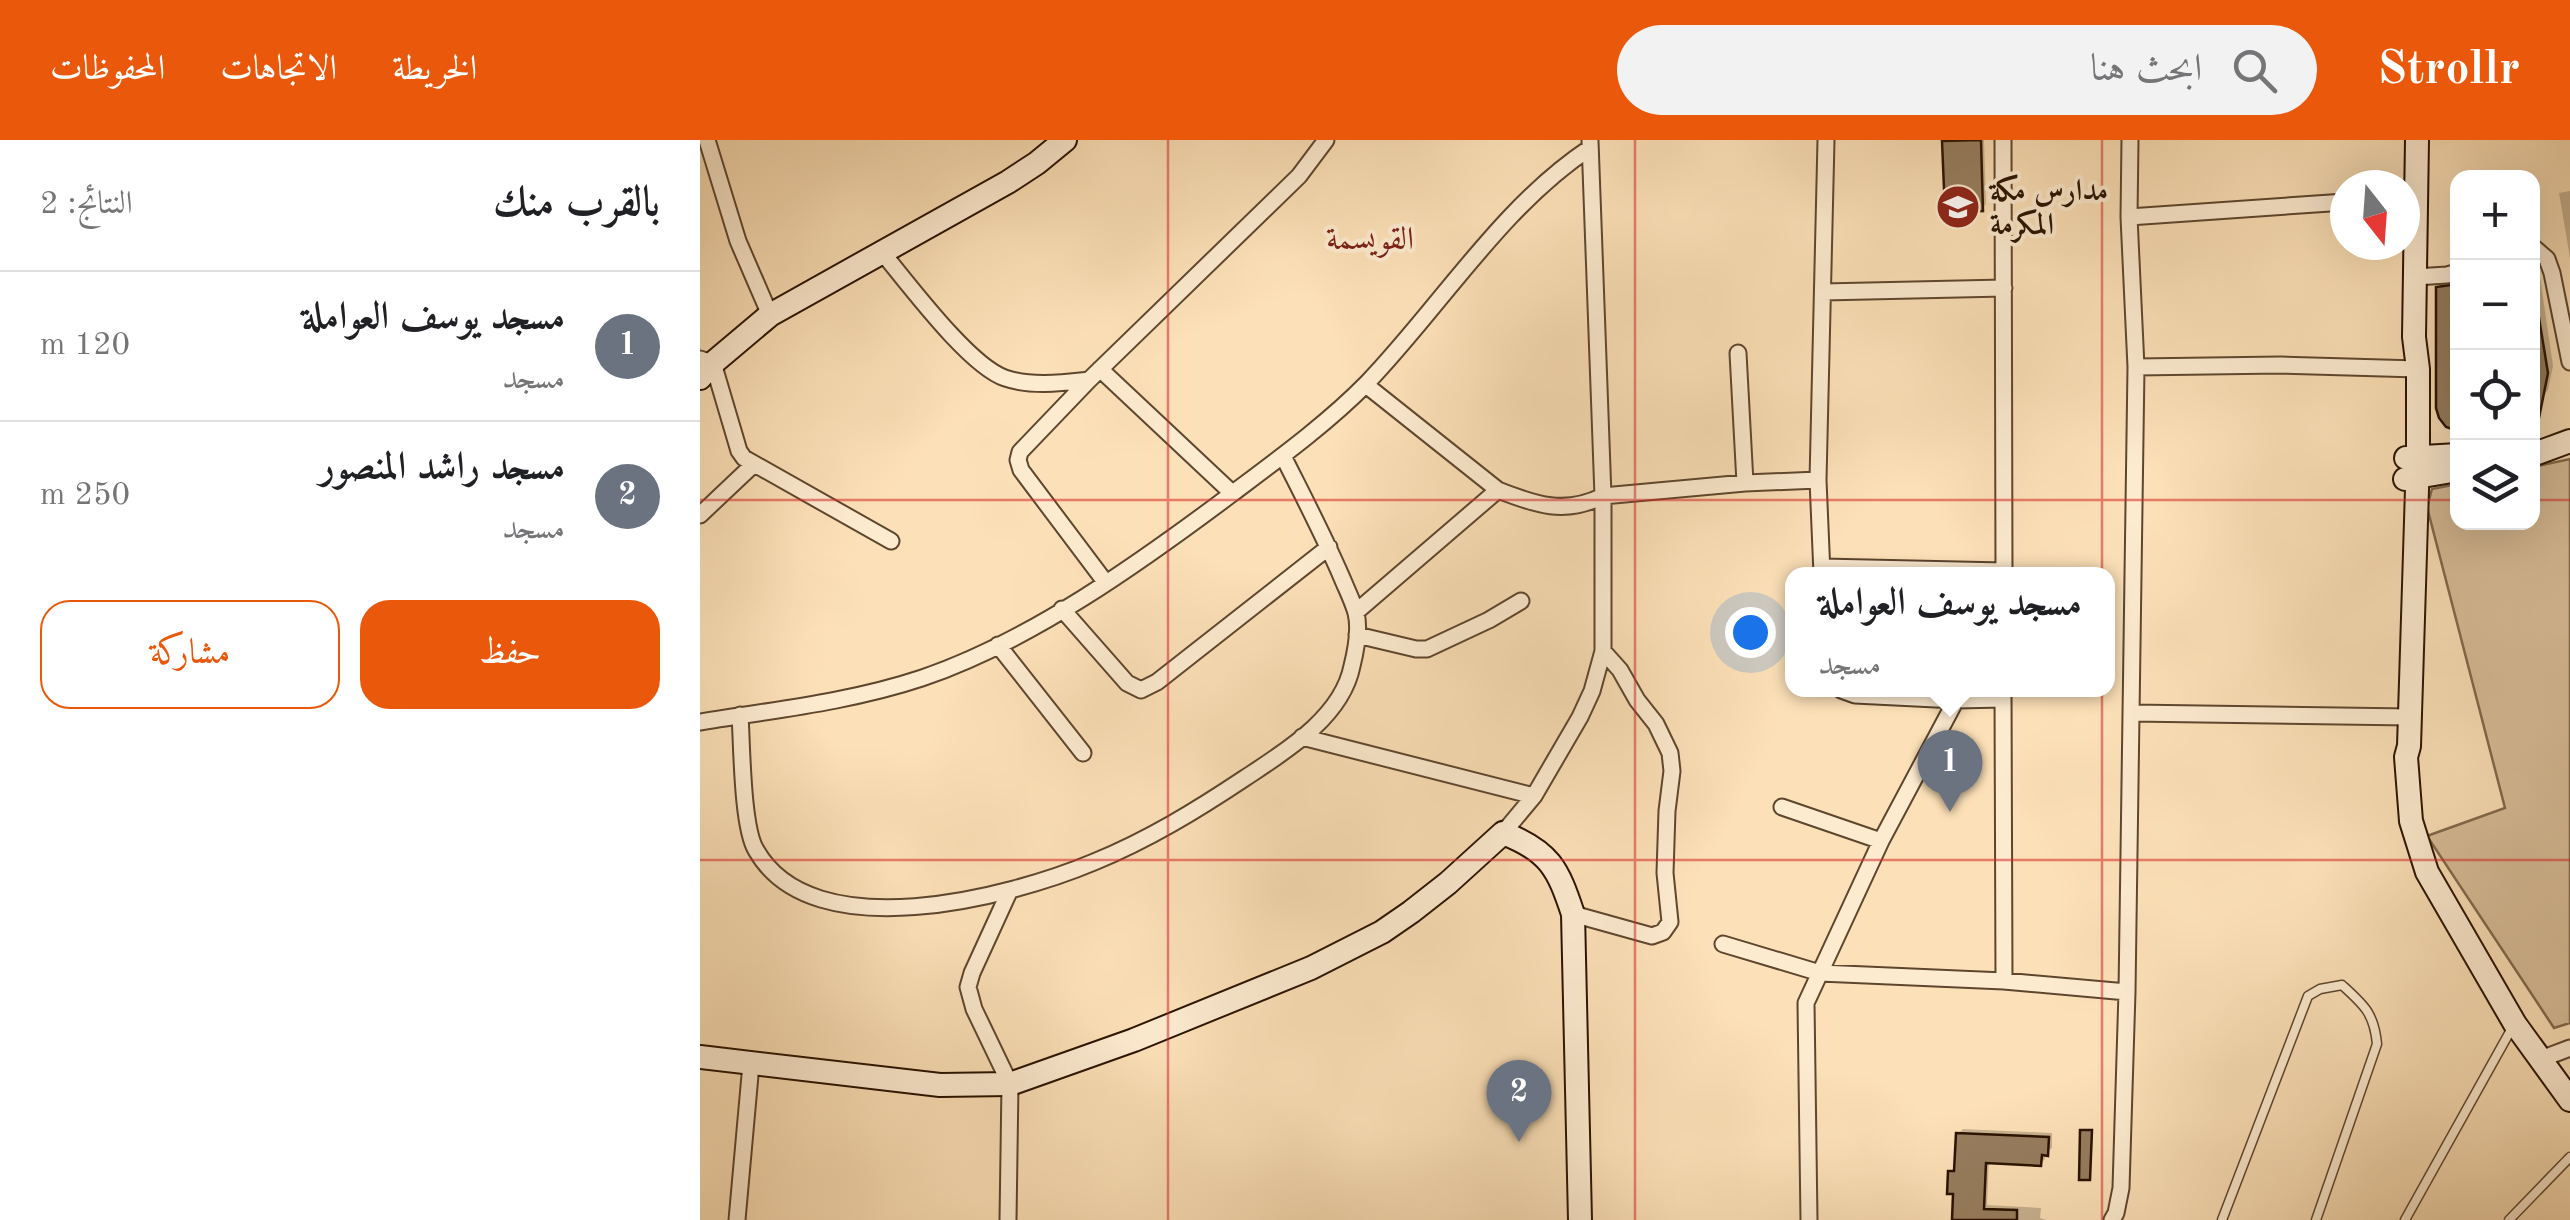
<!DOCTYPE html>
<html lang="ar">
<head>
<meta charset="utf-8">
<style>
	body { margin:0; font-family:"Old Standard TT",Amiri,serif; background:#f2f2f2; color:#202124; direction:rtl }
	.controls { position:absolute; right:30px; top:30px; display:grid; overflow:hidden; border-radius:20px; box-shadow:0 10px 40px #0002 }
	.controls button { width:90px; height:90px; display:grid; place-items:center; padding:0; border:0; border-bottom:2px solid #e0e0e0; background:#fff; color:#202124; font:50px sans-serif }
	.compass { position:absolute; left:1630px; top:30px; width:90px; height:90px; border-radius:50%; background:#fff; box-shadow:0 10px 40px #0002; rotate:163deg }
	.you { position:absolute; left:1050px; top:492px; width:35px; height:35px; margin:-25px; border:8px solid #fff; border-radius:50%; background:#1a73e8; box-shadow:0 0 0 15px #1a73e833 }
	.badge { display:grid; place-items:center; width:65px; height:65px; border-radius:50%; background:#ea580c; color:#fff; font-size:32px; font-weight:700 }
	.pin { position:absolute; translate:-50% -82px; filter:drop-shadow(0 2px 5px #0008) }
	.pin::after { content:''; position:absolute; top:52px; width:35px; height:30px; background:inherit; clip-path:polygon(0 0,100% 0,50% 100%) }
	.popup { position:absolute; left:1085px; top:427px; width:330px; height:130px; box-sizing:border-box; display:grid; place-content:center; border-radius:20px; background:#fff; filter:drop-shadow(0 2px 8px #0005); font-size:32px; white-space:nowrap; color:#757577 }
	.popup b { font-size:38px; color:#202124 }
	.popup::after { content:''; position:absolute; left:50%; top:100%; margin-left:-20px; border:20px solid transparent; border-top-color:#fff }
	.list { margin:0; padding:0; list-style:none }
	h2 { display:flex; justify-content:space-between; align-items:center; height:130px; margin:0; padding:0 40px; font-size:42px }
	h2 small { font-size:32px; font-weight:400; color:#757577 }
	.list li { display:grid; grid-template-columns:65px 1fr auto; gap:30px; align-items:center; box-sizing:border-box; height:150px; padding:0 40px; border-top:2px solid #e0e0e0 }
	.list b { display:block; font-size:38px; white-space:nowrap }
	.list p { margin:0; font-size:32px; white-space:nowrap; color:#757577 }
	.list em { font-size:32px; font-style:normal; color:#757577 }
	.actions { display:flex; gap:20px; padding:30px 40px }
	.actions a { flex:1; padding:22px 0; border:2px solid #ea580c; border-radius:30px; text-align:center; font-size:35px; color:#ea580c }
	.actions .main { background:#ea580c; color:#fff }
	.icon { flex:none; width:55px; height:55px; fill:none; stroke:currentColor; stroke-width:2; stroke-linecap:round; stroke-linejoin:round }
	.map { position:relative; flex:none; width:1870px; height:1080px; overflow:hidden; direction:ltr }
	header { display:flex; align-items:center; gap:60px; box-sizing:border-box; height:140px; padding:0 50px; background:#ea580c; color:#fff }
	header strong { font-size:48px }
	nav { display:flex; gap:55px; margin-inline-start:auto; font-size:35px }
	.search { width:700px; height:90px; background:#f2f2f2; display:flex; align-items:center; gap:25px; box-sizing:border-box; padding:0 35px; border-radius:55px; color:#757577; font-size:38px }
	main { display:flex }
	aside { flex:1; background:#fff }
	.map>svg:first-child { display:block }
	.green { fill:#d8bd98; stroke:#81684c; stroke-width:2.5 }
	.shadow { fill:#0003 }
	.building { fill:#977e5f; stroke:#2a1300; stroke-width:2.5 }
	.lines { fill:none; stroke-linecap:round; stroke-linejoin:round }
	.lane-casing { stroke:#5e462e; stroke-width:11 }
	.street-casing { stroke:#5e462e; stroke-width:19 }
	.secondary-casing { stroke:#2a1300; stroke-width:26 }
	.lane { stroke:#fdebd0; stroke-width:8 }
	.street { stroke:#fdebd0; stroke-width:15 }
	.secondary { stroke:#fdebd0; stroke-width:22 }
	.grid { fill:none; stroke:#d62828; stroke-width:2.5; stroke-opacity:0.55 }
	.labels { text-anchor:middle; stroke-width:8; stroke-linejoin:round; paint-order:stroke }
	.poi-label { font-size:30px; font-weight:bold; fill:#2a1300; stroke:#fdebd0; text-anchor:start }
	.neighbourhood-label { font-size:32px; fill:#7a1f14; stroke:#fdebd0 }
</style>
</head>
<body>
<header>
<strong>Strollr</strong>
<div class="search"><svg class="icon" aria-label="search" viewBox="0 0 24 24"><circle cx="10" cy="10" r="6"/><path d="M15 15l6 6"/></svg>ابحث هنا</div>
<nav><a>الخريطة</a><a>الاتجاهات</a><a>المحفوظات</a></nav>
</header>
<main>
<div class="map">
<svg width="1870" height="1080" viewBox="0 0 1870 1080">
	<rect width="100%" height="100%" fill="#fce0b7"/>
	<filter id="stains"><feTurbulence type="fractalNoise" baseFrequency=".002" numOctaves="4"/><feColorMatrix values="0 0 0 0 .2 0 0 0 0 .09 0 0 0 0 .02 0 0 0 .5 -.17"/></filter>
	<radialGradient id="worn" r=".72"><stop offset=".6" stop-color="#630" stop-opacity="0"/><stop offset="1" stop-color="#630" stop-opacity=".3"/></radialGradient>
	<path class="green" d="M 1870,319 L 1870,883 L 1854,888 L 1727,696 L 1805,668 L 1727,367 L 1732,349 L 1757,344 L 1758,382 L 1832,382 L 1833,327 Z"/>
	<path class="shadow" d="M 1247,0 L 1284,0 L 1286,64 L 1282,69 L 1245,2 Z
		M 1870,51 L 1870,118 L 1859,53 Z
		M 1832,111 L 1837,116 L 1853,226 L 1848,250 L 1832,269 Z
		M 1758,139 L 1758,289 L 1739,148 L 1745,142 Z
		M 1263,989 L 1352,993 L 1352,1008 L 1345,1013 L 1345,1019 L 1340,1024 L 1289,1021 L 1287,1065 L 1341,1068 L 1340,1078 L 1347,1080 L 1254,1080 L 1256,1051 L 1250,1032 L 1255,1028 L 1258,994 Z"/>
	<path class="building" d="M 1281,0 L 1283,71 L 1245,73 L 1242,1 Z
		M 1758,144 L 1758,291 L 1746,287 L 1739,278 L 1736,268 L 1736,147 Z
		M 1832,178 L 1839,178 L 1848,233 L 1838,283 L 1832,282 Z
		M 1380,990 L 1392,990 L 1390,1040 L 1379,1040 Z
		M 1256,993 L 1349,997 L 1348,1016 L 1342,1015 L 1341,1026 L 1286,1023 L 1284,1069 L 1317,1070 L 1317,1080 L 1252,1080 L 1253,1054 L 1247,1054 L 1248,1031 L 1254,1031 Z"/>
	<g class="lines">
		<defs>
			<path id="lane" d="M 1522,1080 L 1608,856 L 1620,849 L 1642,845 C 1664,865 1674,873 1677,904 L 1616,1080
				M 1705,1080 L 1812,888
				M 1809,1080 L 1870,1017"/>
			<path id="street" d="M 7,0 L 38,101 L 70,175
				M 1303,0 L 1304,434
				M 1429,77 L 1645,62
				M 1832,106 L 1847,119 L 1852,133 L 1870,222
				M 181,111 C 207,142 269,226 305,238 C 331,247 362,243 389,240
				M 1715,137 L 1747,135 L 1758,132
				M 1123,152 L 1304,148
				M 1038,213 L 1045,343
				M 0,219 L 13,223 L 39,311 L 44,318 L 191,401
				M 1436,227 L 1581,225 L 1718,229
				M 400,229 L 532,353
				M 666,245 L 798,350 C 836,365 865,375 903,356 L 1045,343 L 1118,340
				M 0,375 L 54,324
				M 1122,427 L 1304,431
				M 1122,434 L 1118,340 L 1126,0
				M 406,443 L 321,330 L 318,320 L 320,312 L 389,240 L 599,36 L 626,0
				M 362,469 L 427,543 L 441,550 L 457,542 L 629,407
				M 656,472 L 798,350
				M 657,495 L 716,509 L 727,509 L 789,480 L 821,461
				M 298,505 L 383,613
				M 1141,550 L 1155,555 L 1256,560 L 1303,559
				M 1303,550 L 1304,841
				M 1432,573 L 1710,577
				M 40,575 C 42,606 42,687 56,710 C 112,810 311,757 394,722 C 448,700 497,670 545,638 C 586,611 642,577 652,526 C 656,510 660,489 656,473 C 653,462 647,450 642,438 C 624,396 603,356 583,316
				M 0,582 C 74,570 150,562 222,538 C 331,501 441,422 533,353 C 577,320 629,282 667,243 C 740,167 802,66 890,8
				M 602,597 L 834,656
				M 1082,667 L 1181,701
				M 803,693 L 834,656 L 880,577 L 892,551 L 903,511 L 903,356 L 890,1
				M 873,774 L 952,796 L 963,792 L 970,782 L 965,733 L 967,671 L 972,631 L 970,613 L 956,584 L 937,560 L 920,530 L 903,511
				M 1023,804 L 1120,833 L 1304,841 L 1427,852
				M 1841,919 L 1870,908
				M 37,1080 L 51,924
				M 308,1080 L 310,944 L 274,869 L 268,847 L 272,833 L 310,750
				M 1109,1080 L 1106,863 L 1181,701 L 1256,560
				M 1412,1080 L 1416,1073 L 1421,1048 L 1427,852 L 1436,227 L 1429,77 L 1430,0"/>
			<path id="secondary" d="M 1717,0 L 1714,197 L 1718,229 L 1718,317 L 1709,606 L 1706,617 L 1711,681 L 1727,732 L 1815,884 L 1870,960
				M 0,238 L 13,223 L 70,175 L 308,42 L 337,23 L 365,0
				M 1832,315 L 1870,301
				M 1706,318 L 1758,315
				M 1705,339 L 1758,330
				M 0,917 L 240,945 L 310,944 L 434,900 L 611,828 L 682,792 L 711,772 L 748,743 L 803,693 C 850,711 858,729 873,774 L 880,1080"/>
		</defs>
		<use href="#lane" class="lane-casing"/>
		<use href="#street" class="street-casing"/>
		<use href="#secondary" class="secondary-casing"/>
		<use href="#lane" class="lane"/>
		<use href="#street" class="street"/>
		<use href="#secondary" class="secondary"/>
	</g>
	<path class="grid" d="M 468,0 L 468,1080M 935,0 L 935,1080M 1402,0 L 1402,1080M 0,360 L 1758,360M 1832,360 L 1870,360M 0,720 L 1870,720"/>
	<defs>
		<symbol id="school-disc" viewBox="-11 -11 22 22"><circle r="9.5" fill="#8f2418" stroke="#fdebd0"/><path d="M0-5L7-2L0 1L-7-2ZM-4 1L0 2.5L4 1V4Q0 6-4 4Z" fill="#fff"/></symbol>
	</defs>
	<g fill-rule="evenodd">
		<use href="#school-disc" x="1233" y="42" width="50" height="50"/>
	</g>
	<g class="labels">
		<g class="poi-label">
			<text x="1290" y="60">مدارس مكة<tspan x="1290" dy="34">المكرمة</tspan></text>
		</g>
		<g class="neighbourhood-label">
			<text x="670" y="109">القويسمة</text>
		</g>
	</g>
	<rect width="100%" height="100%" filter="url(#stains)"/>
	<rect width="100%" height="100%" fill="url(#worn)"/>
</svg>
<div class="controls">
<button>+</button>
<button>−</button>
<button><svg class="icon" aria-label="locate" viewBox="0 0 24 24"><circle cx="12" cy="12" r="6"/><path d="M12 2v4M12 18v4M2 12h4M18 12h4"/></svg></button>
<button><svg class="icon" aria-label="layers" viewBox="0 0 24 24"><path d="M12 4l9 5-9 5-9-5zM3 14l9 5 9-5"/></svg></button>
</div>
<svg class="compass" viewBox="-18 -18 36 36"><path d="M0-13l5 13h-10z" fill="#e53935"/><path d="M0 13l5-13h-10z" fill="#757577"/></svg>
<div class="you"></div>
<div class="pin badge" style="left:1250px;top:672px;background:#6b7280">1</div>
<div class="popup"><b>مسجد يوسف العواملة</b>مسجد</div>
<div class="pin badge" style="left:819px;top:1002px;background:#6b7280">2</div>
</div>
<aside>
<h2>بالقرب منك<small>النتائج: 2</small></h2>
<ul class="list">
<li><span class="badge" style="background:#6b7280">1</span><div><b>مسجد يوسف العواملة</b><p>مسجد</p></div><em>120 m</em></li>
<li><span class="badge" style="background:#6b7280">2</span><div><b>مسجد راشد المنصور</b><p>مسجد</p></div><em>250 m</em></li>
</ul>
<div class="actions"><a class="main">حفظ</a><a>مشاركة</a></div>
</aside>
</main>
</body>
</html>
